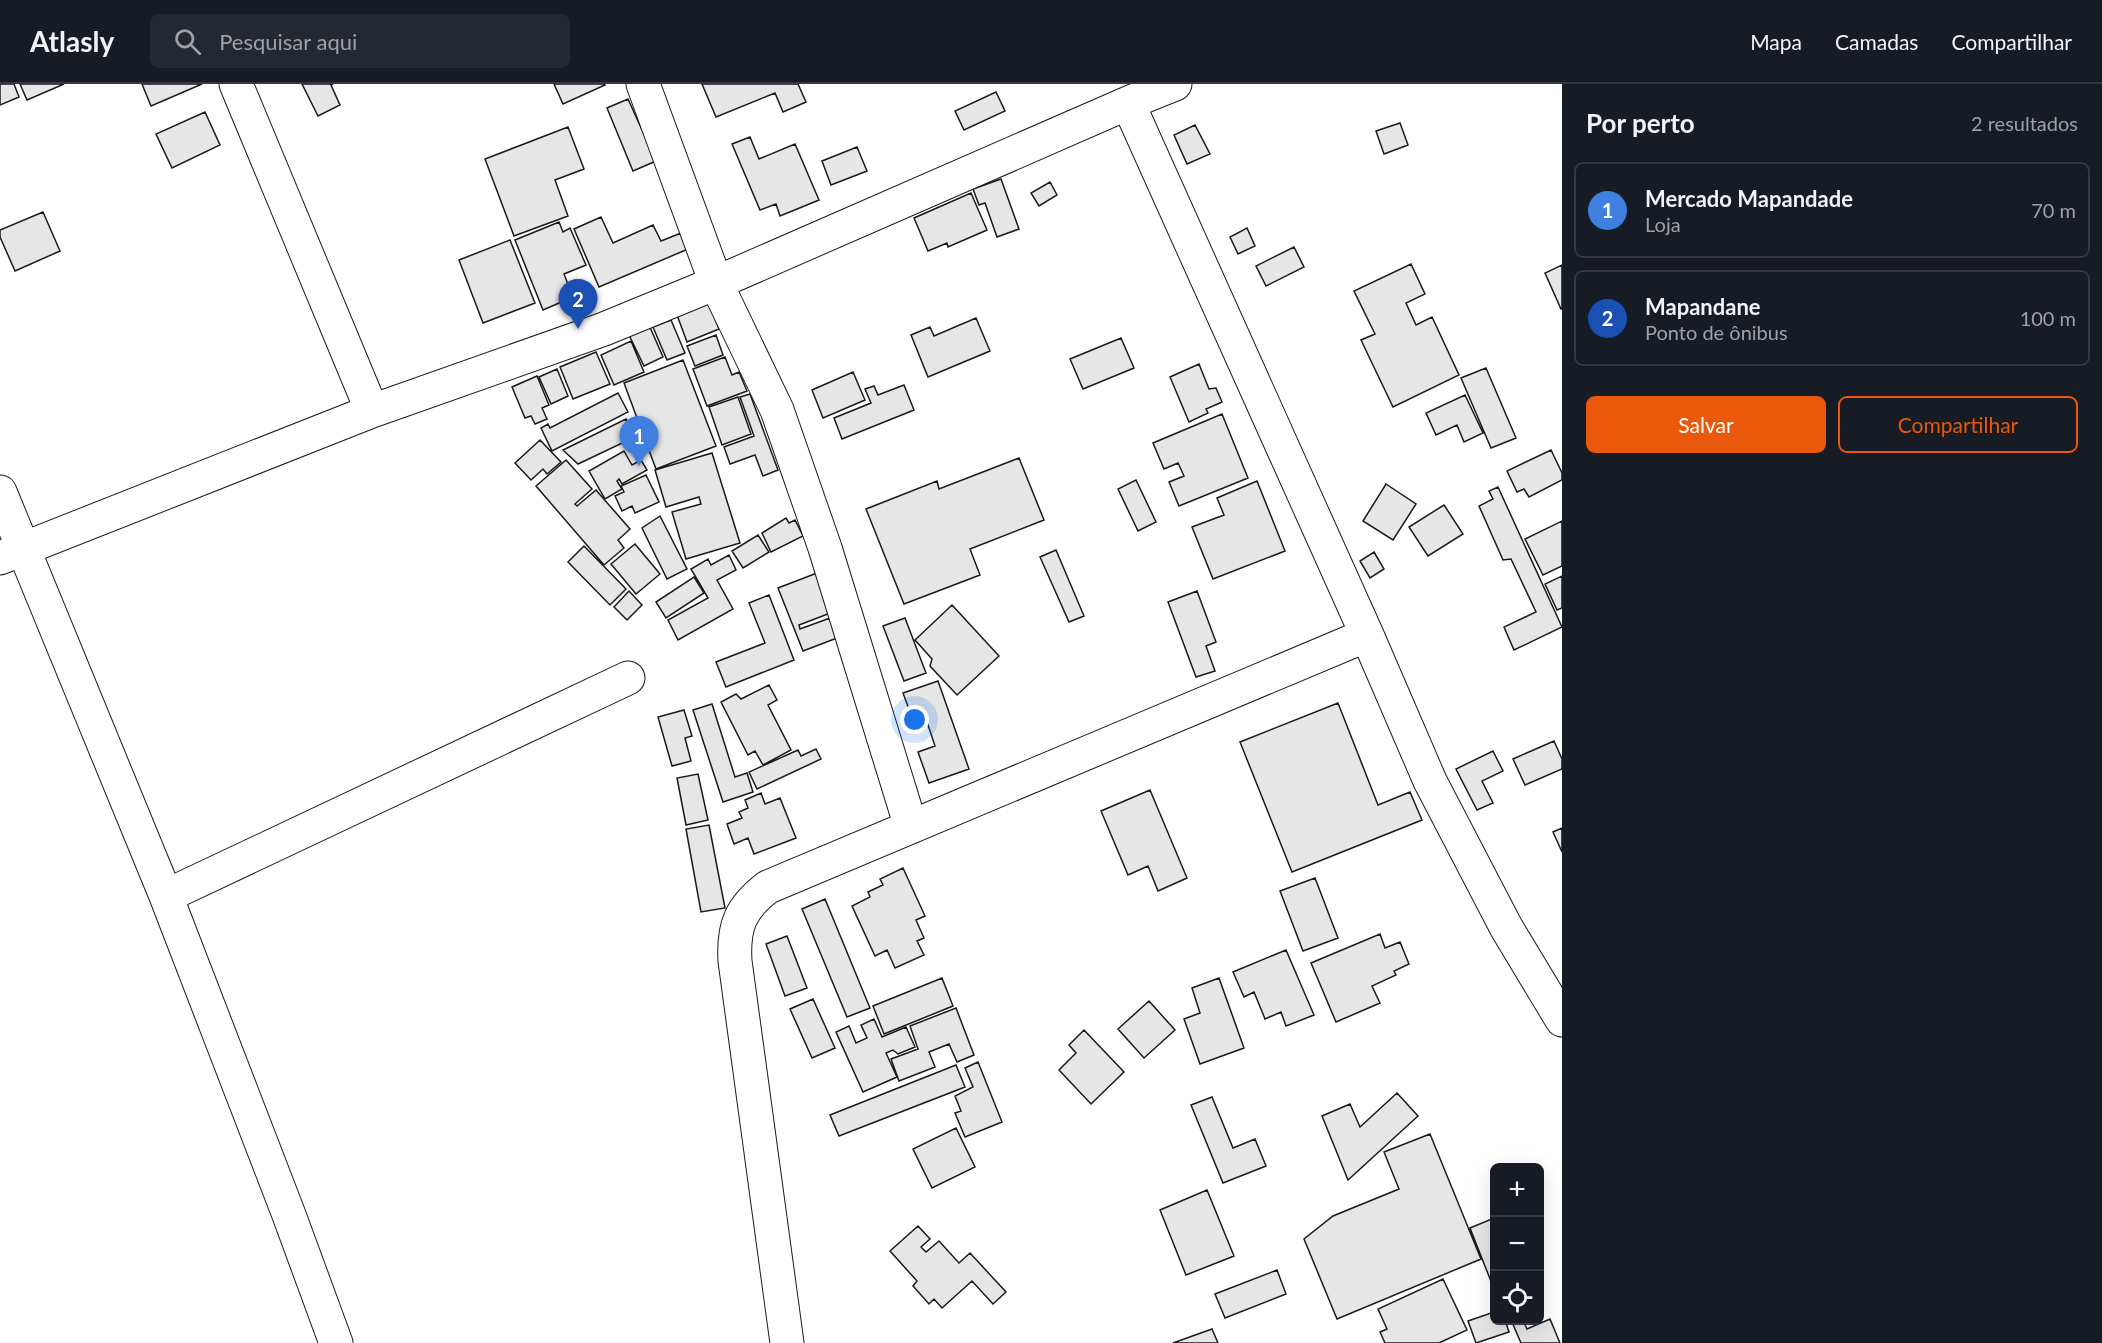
<!DOCTYPE html>
<html lang="pt">
<head>
<meta charset="utf-8">
<style>
	body { margin:0; font-family:Lato,sans-serif; background:#242831; color:#f1f3f6 }
	.controls { position:absolute; right:18px; bottom:18px; display:grid; overflow:hidden; border-radius:9px; box-shadow:0 6px 24px #0002 }
	.controls button { width:54px; height:54px; display:grid; place-items:center; padding:0; border:0; border-bottom:2px solid #363941; background:#171b24; color:#f1f3f6; font:30px sans-serif }
	.you { position:absolute; left:915px; top:636px; width:21px; height:21px; margin:-15px; border:4px solid #fff; border-radius:50%; background:#1a73e8; box-shadow:0 0 0 9px #1a73e833 }
	.badge { display:grid; place-items:center; width:39px; height:39px; border-radius:50%; background:#ea580c; color:#fff; font-size:20px; font-weight:700 }
	.pin { position:absolute; translate:-50% -50px; filter:drop-shadow(0 2px 3px #0008) }
	.pin::after { content:''; position:absolute; top:32px; width:21px; height:18px; background:inherit; clip-path:polygon(0 0,100% 0,50% 100%) }
	.list { margin:0; padding:0; list-style:none }
	h2 { display:flex; justify-content:space-between; align-items:center; height:78px; margin:0; padding:0 24px; font-size:26px }
	h2 small { font-size:20px; font-weight:400; color:#9ea1a6 }
	.list li { display:grid; grid-template-columns:39px 1fr auto; gap:18px; align-items:center; box-sizing:border-box; height:96px; margin:0 12px 12px; padding:0 12px; border:2px solid #363941; border-radius:9px }
	.list b { display:block; font-size:22px; white-space:nowrap }
	.list p { margin:0; font-size:20px; white-space:nowrap; color:#9ea1a6 }
	.list em { font-size:20px; font-style:normal; color:#9ea1a6 }
	.actions { display:flex; gap:12px; padding:18px 24px }
	.actions a { flex:1; padding:14px 0; border:2px solid #ea580c; border-radius:9px; text-align:center; font-size:21px; color:#ea580c }
	.actions .main { background:#ea580c; color:#fff }
	.icon { flex:none; width:33px; height:33px; fill:none; stroke:currentColor; stroke-width:2; stroke-linecap:round; stroke-linejoin:round }
	.map { position:relative; flex:none; width:1562px; height:1259px; overflow:hidden }
	header { display:flex; align-items:center; gap:36px; box-sizing:border-box; height:84px; padding:0 30px; background:#171b24; border-bottom:2px solid #363941 }
	header strong { font-size:28px }
	nav { display:flex; gap:33px; margin-inline-start:auto; font-size:21px }
	.search { width:420px; height:54px; background:#242831; display:flex; align-items:center; gap:15px; box-sizing:border-box; padding:0 21px; border-radius:9px; color:#9ea1a6; font-size:22px }
	main { display:flex }
	aside { flex:1; background:#171b24 }
	.map>svg:first-child { display:block }
	.building { fill:#e6e6e6; stroke:#1a1a1a; stroke-width:1.5 }
	.lines { fill:none; stroke-linecap:round; stroke-linejoin:round }
	.minor-casing { stroke:#1a1a1a; stroke-width:35 }
	.minor { stroke:#fff; stroke-width:33 }
</style>
</head>
<body>
<header>
<strong>Atlasly</strong>
<div class="search"><svg class="icon" aria-label="search" viewBox="0 0 24 24"><circle cx="10" cy="10" r="6"/><path d="M15 15l6 6"/></svg>Pesquisar aqui</div>
<nav><a>Mapa</a><a>Camadas</a><a>Compartilhar</a></nav>
</header>
<main>
<div class="map">
<svg width="1562" height="1259" viewBox="0 0 1562 1259">
	<rect width="100%" height="100%" fill="#fff"/>
	<path class="building" d="M 0,0 L 14,0 L 19,13 L 0,21 Z
		M 20,0 L 64,0 L 27,16 Z
		M 142,0 L 202,0 L 151,22 Z
		M 302,0 L 333,0 L 331,1 L 340,21 L 318,32 Z
		M 554,0 L 604,0 L 605,1 L 563,20 Z
		M 702,0 L 798,0 L 806,18 L 783,28 L 775,9 L 716,33 Z
		M 996,8 L 1005,27 L 964,46 L 955,27 Z
		M 628,15 L 656,77 L 633,87 L 607,24 Z
		M 205,28 L 220,61 L 172,84 L 156,50 Z
		M 1400,39 L 1408,61 L 1384,70 L 1376,47 Z
		M 1195,41 L 1210,70 L 1187,80 L 1174,51 Z
		M 568,43 L 584,85 L 555,96 L 568,132 L 514,152 L 485,75 Z
		M 750,53 L 759,75 L 795,60 L 819,116 L 780,132 L 776,120 L 760,126 L 732,60 Z
		M 857,63 L 867,87 L 831,101 L 822,77 Z
		M 1001,95 L 1019,145 L 997,153 L 985,119 L 979,121 L 973,105 Z
		M 1050,98 L 1057,111 L 1039,122 L 1031,109 Z
		M 971,109 L 987,146 L 948,163 L 947,159 L 928,167 L 914,134 Z
		M 43,128 L 60,167 L 15,187 L 0,153 L 0,146 Z
		M 601,133 L 613,159 L 653,141 L 661,157 L 681,149 L 688,165 L 599,203 L 574,145 Z
		M 559,138 L 563,148 L 570,144 L 586,181 L 564,190 L 573,213 L 543,226 L 515,156 Z
		M 1247,144 L 1255,162 L 1238,170 L 1230,153 Z
		M 510,156 L 535,219 L 483,239 L 459,176 Z
		M 1294,163 L 1304,183 L 1266,202 L 1256,182 Z
		M 1411,180 L 1425,210 L 1406,219 L 1416,241 L 1432,233 L 1459,291 L 1393,323 L 1361,256 L 1375,250 L 1354,207 Z
		M 1562,181 L 1562,225 L 1561,225 L 1545,189 Z
		M 705,211 L 719,245 L 687,258 L 677,231 Z
		M 976,234 L 990,267 L 928,293 L 911,251 L 930,243 L 934,252 Z
		M 671,236 L 685,269 L 667,276 L 653,243 Z
		M 649,241 L 663,273 L 644,282 L 629,251 Z
		M 716,251 L 723,271 L 695,282 L 687,262 Z
		M 1121,254 L 1134,284 L 1083,305 L 1070,275 Z
		M 631,257 L 644,288 L 614,301 L 601,271 Z
		M 596,268 L 610,300 L 573,315 L 560,283 Z
		M 725,273 L 732,291 L 739,288 L 747,307 L 707,322 L 693,285 Z
		M 683,276 L 716,362 L 656,385 L 624,299 Z
		M 1199,280 L 1209,305 L 1216,304 L 1222,318 L 1206,325 L 1208,329 L 1189,338 L 1170,293 Z
		M 1486,284 L 1516,354 L 1491,364 L 1461,294 Z
		M 557,285 L 568,312 L 551,320 L 539,293 Z
		M 853,288 L 865,316 L 823,334 L 812,306 Z
		M 537,292 L 549,321 L 542,324 L 547,335 L 535,340 L 531,332 L 525,334 L 512,303 Z
		M 904,301 L 914,326 L 842,355 L 834,334 L 871,319 L 865,305 L 874,302 L 878,311 Z
		M 618,309 L 628,328 L 552,367 L 541,344 L 548,340 L 550,344 Z
		M 750,310 L 778,386 L 763,392 L 755,371 L 730,380 L 724,363 L 754,352 L 740,313 Z
		M 1465,311 L 1483,349 L 1464,358 L 1457,341 L 1436,351 L 1426,329 Z
		M 738,313 L 751,350 L 722,361 L 709,323 Z
		M 1222,330 L 1248,394 L 1179,422 L 1169,398 L 1184,392 L 1178,379 L 1164,385 L 1153,359 Z
		M 626,335 L 635,353 L 578,380 L 563,366 Z
		M 540,356 L 561,378 L 547,390 L 543,385 L 531,396 L 515,379 Z
		M 1551,366 L 1562,389 L 1562,396 L 1529,413 L 1524,405 L 1517,408 L 1507,387 Z
		M 624,367 L 632,381 L 641,376 L 647,386 L 622,400 L 619,395 L 617,397 L 622,405 L 605,415 L 589,387 Z
		M 712,369 L 740,459 L 686,475 L 672,428 L 701,420 L 699,413 L 666,423 L 655,386 Z
		M 1019,374 L 1044,436 L 970,465 L 980,491 L 904,520 L 866,425 L 937,397 L 939,405 Z
		M 566,376 L 592,405 L 575,420 L 577,422 L 596,406 L 630,445 L 618,456 L 624,464 L 604,481 L 536,402 Z
		M 646,391 L 659,418 L 635,429 L 632,422 L 622,427 L 615,412 L 624,408 L 621,402 Z
		M 1136,396 L 1156,438 L 1138,447 L 1118,405 Z
		M 1257,397 L 1285,467 L 1213,495 L 1192,443 L 1224,431 L 1217,414 Z
		M 1386,400 L 1416,420 L 1393,456 L 1363,437 Z
		M 1498,403 L 1562,543 L 1514,566 L 1504,543 L 1536,528 L 1511,475 L 1503,476 L 1479,422 L 1493,415 L 1489,407 Z
		M 1444,421 L 1463,450 L 1428,472 L 1409,443 Z
		M 660,432 L 687,485 L 667,495 L 642,444 Z
		M 786,434 L 789,439 L 795,436 L 803,452 L 771,468 L 762,449 Z
		M 1562,437 L 1562,482 L 1543,491 L 1525,455 Z
		M 758,451 L 769,468 L 743,484 L 732,467 Z
		M 635,460 L 660,490 L 636,510 L 611,480 Z
		M 584,462 L 626,505 L 610,521 L 568,478 Z
		M 1056,466 L 1084,532 L 1069,538 L 1040,473 Z
		M 1374,468 L 1384,485 L 1370,494 L 1360,477 Z
		M 729,471 L 736,486 L 717,496 L 733,525 L 678,556 L 668,536 L 708,514 L 691,485 L 708,475 L 711,481 Z
		M 817,489 L 833,528 L 799,541 L 800,545 L 830,534 L 837,554 L 803,567 L 778,504 Z
		M 1562,492 L 1562,524 L 1557,526 L 1545,500 Z
		M 694,493 L 704,509 L 666,534 L 656,518 Z
		M 629,507 L 642,521 L 627,536 L 614,523 Z
		M 1197,507 L 1216,558 L 1206,562 L 1215,587 L 1196,593 L 1168,518 Z
		M 769,511 L 794,576 L 726,603 L 716,578 L 765,559 L 749,519 Z
		M 952,521 L 999,572 L 957,611 L 930,582 L 932,575 L 915,556 Z
		M 905,534 L 926,589 L 904,597 L 883,542 Z
		M 938,597 L 969,685 L 929,699 L 918,668 L 935,662 L 926,635 L 914,639 L 903,609 Z
		M 769,601 L 777,616 L 768,621 L 791,666 L 763,681 L 755,667 L 748,671 L 721,618 L 736,610 L 741,615 Z
		M 1338,619 L 1378,721 L 1410,708 L 1422,736 L 1292,788 L 1240,658 Z
		M 712,620 L 735,693 L 747,689 L 753,708 L 723,718 L 693,626 Z
		M 684,626 L 692,652 L 685,654 L 691,677 L 672,682 L 658,633 Z
		M 1554,657 L 1562,675 L 1562,685 L 1525,701 L 1513,675 Z
		M 816,665 L 821,675 L 757,705 L 749,688 L 798,666 L 801,672 Z
		M 1493,667 L 1503,687 L 1482,697 L 1493,719 L 1477,726 L 1456,685 Z
		M 698,690 L 708,736 L 686,741 L 677,694 Z
		M 1150,706 L 1187,794 L 1158,807 L 1148,782 L 1128,791 L 1101,727 Z
		M 761,709 L 765,720 L 780,714 L 796,754 L 754,770 L 748,754 L 734,760 L 727,740 L 742,734 L 739,728 L 748,724 L 745,716 Z
		M 709,741 L 725,824 L 701,828 L 686,745 Z
		M 1562,744 L 1562,768 L 1553,748 Z
		M 903,784 L 925,832 L 916,836 L 924,854 L 917,857 L 924,871 L 895,884 L 887,866 L 875,872 L 852,822 L 870,813 L 868,808 L 883,801 L 880,795 Z
		M 1315,794 L 1338,854 L 1303,867 L 1280,807 Z
		M 825,815 L 870,924 L 847,933 L 802,825 Z
		M 1380,850 L 1385,864 L 1400,858 L 1409,880 L 1394,887 L 1396,891 L 1372,902 L 1380,919 L 1336,938 L 1311,879 Z
		M 787,852 L 807,904 L 785,912 L 766,860 Z
		M 1286,866 L 1314,931 L 1286,942 L 1281,928 L 1265,935 L 1254,908 L 1244,913 L 1233,888 Z
		M 942,894 L 953,922 L 884,950 L 873,922 Z
		M 1219,894 L 1244,964 L 1200,980 L 1184,935 L 1200,929 L 1192,904 Z
		M 813,915 L 835,964 L 812,974 L 790,925 Z
		M 1149,917 L 1175,946 L 1144,974 L 1118,945 Z
		M 956,924 L 974,971 L 957,978 L 949,960 L 929,968 L 935,983 L 899,997 L 891,975 L 918,965 L 910,942 Z
		M 874,935 L 882,953 L 906,943 L 915,963 L 898,970 L 893,966 L 886,969 L 897,993 L 863,1008 L 836,948 L 849,942 L 856,959 L 867,954 L 861,941 Z
		M 1084,946 L 1124,988 L 1091,1020 L 1059,986 L 1076,969 L 1069,961 Z
		M 978,978 L 1002,1038 L 965,1053 L 955,1029 L 961,1027 L 955,1012 L 973,1003 L 965,984 Z
		M 956,981 L 965,1003 L 839,1052 L 830,1031 Z
		M 1397,1009 L 1418,1032 L 1348,1096 L 1322,1032 L 1350,1020 L 1360,1043 Z
		M 1212,1013 L 1233,1064 L 1255,1055 L 1266,1082 L 1223,1099 L 1191,1021 Z
		M 956,1044 L 975,1083 L 932,1104 L 913,1065 Z
		M 1430,1050 L 1481,1175 L 1337,1235 L 1304,1155 L 1333,1132 L 1399,1105 L 1384,1068 Z
		M 1207,1106 L 1234,1172 L 1186,1191 L 1160,1126 Z
		M 1494,1134 L 1494,1205 L 1470,1144 Z
		M 918,1142 L 930,1155 L 921,1163 L 926,1168 L 939,1157 L 959,1179 L 970,1169 L 1006,1208 L 993,1220 L 972,1197 L 942,1224 L 934,1215 L 929,1220 L 913,1202 L 917,1197 L 890,1167 Z
		M 1277,1186 L 1286,1210 L 1225,1234 L 1215,1210 Z
		M 1443,1195 L 1467,1246 L 1439,1259 L 1385,1259 L 1380,1248 L 1387,1245 L 1378,1225 Z
		M 1494,1228 L 1494,1236 L 1505,1236 L 1509,1248 L 1476,1259 L 1468,1237 Z
		M 1550,1235 L 1560,1259 L 1521,1259 L 1512,1238 L 1523,1236 L 1527,1245 Z
		M 1212,1245 L 1218,1259 L 1173,1259 Z"/>
	<g class="lines">
		<defs>
			<path id="minor" d="M 236,0 L 372,327
				M 643,0 L 716,199 L 777,326 L 825,464 L 911,743
				M 1128,19 L 1367,551 L 1430,697 L 1506,843 L 1562,936
				M 0,408 L 166,812 L 289,1131 L 336,1259
				M 0,474 L 372,327 L 604,245 L 716,199 L 1128,19 L 1175,0
				M 166,812 L 628,594
				M 787,1259 L 735,877 C 733,843 740,824 768,803 L 1367,551"/>
		</defs>
		<use href="#minor" class="minor-casing"/>
		<use href="#minor" class="minor"/>
	</g>
</svg>
<div class="controls">
<button>+</button>
<button>−</button>
<button><svg class="icon" aria-label="locate" viewBox="0 0 24 24"><circle cx="12" cy="12" r="6"/><path d="M12 2v4M12 18v4M2 12h4M18 12h4"/></svg></button>
</div>
<div class="you"></div>
<div class="pin badge" style="left:639px;top:382px;background:#3f7fe0">1</div>
<div class="pin badge" style="left:578px;top:245px;background:#1a4fb4">2</div>
</div>
<aside>
<h2>Por perto<small>2 resultados</small></h2>
<ul class="list">
<li><span class="badge" style="background:#3f7fe0">1</span><div><b>Mercado Mapandade</b><p>Loja</p></div><em>70 m</em></li>
<li><span class="badge" style="background:#1a4fb4">2</span><div><b>Mapandane</b><p>Ponto de ônibus</p></div><em>100 m</em></li>
</ul>
<div class="actions"><a class="main">Salvar</a><a>Compartilhar</a></div>
</aside>
</main>
</body>
</html>
